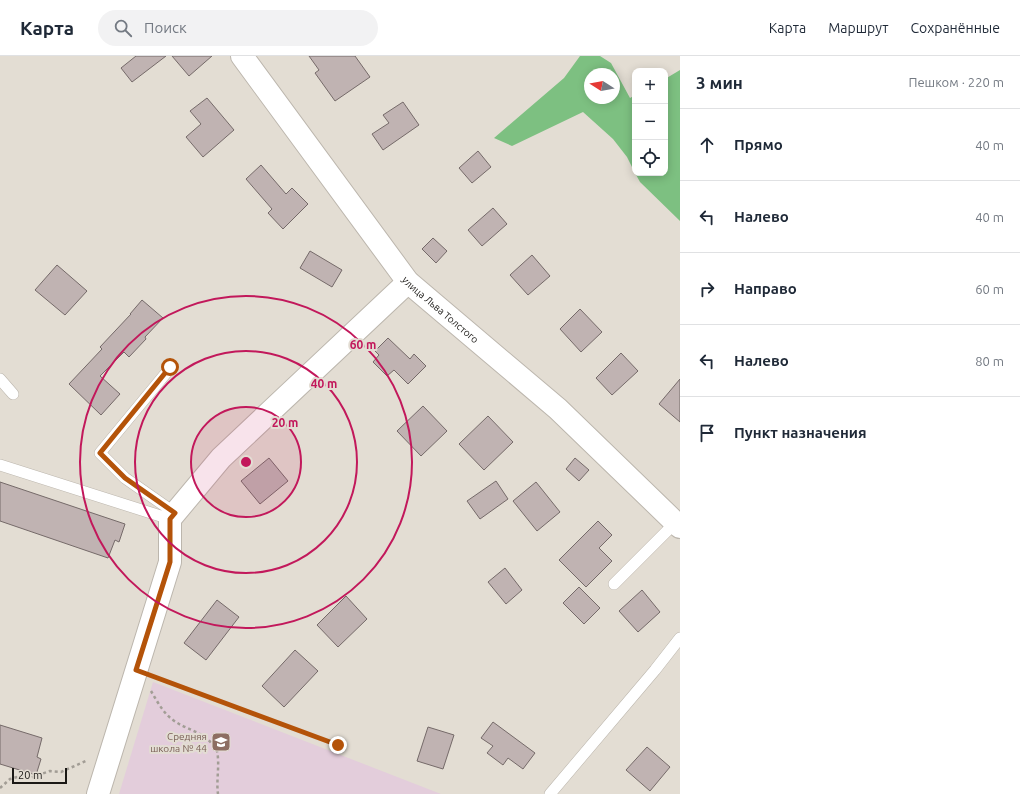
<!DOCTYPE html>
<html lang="ru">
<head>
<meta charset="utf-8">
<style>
	body { margin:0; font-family:Ubuntu,sans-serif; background:#f2f2f3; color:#1f2937 }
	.controls { position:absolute; right:12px; top:12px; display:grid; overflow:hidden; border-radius:8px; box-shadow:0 2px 10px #0003 }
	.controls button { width:36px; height:36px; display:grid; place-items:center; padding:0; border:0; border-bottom:1px solid #e0e1e3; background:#fff; color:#1f2937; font:20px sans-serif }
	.compass { position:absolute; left:584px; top:12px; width:36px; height:36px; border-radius:50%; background:#fff; box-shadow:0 2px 10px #0003; rotate:281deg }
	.scale { position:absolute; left:12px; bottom:10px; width:55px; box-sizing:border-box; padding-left:4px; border:2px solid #1a1815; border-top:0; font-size:11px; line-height:14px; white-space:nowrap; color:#1a1815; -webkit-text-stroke:3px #e3ddd3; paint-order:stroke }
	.stop { position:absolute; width:12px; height:12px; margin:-9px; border:3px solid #b45309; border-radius:50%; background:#fff }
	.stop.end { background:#b45309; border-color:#fff; box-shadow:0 1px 4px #0008 }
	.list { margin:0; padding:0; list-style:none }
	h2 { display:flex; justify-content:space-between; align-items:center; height:52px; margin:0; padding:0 16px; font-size:17px }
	h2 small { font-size:13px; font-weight:400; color:#747a83 }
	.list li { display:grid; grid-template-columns:26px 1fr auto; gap:12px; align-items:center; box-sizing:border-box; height:72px; padding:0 16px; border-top:1px solid #e0e1e3 }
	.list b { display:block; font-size:15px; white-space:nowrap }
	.list em { font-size:13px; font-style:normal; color:#747a83 }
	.icon { flex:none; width:22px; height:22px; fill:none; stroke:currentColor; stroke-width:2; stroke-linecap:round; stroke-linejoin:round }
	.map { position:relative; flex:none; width:680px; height:738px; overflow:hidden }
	header { display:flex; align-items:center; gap:24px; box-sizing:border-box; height:56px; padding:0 20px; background:#fff; border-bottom:1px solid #e0e1e3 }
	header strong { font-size:19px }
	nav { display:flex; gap:22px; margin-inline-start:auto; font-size:14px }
	.search { width:280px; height:36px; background:#f2f2f3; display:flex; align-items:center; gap:10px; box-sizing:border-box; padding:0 14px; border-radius:22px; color:#747a83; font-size:15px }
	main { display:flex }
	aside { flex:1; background:#fff }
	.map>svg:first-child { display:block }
	.education { fill:#e3cddb }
	.forest { fill:#7dc081; fill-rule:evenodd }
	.building { fill:#c0b3b2; stroke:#756a69 }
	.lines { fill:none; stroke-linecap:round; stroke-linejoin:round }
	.service-casing { stroke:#bcb6ad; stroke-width:12 }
	.minor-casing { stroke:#bcb6ad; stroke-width:24 }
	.tertiary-casing { stroke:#bcb6ad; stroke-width:24 }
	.path { stroke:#a29d95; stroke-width:2.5; stroke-dasharray:3 3; stroke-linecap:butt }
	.service { stroke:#fff; stroke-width:11 }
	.minor { stroke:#fff; stroke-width:22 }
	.tertiary { stroke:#fff; stroke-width:22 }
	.route { stroke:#b45309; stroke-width:5 }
	.ring { fill:none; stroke:#c2185b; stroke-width:2 }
	.labels { text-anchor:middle; stroke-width:4; stroke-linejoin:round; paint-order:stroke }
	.street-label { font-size:10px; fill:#1a1815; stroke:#e3ddd3 }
	.education-label { font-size:10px; fill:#785e54; stroke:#e3ddd3; text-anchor:end }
	.centre { fill:#c2185b; stroke:#e3ddd3; stroke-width:2 }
	.ring-label { font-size:12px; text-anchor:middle; font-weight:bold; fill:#c2185b; stroke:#e3ddd3; stroke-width:4; stroke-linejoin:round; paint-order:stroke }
</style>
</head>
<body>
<header>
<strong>Карта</strong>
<div class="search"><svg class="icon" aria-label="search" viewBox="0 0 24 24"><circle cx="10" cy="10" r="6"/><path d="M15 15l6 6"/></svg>Поиск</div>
<nav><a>Карта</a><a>Маршрут</a><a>Сохранённые</a></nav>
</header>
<main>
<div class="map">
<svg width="680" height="738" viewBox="0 0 680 738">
	<rect width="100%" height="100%" fill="#e3ddd3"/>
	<path class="education" d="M 153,626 L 441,738 L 119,738 Z"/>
	<path class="forest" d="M 580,0 L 600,0 L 611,7 L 630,42 L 635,39 L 635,117 L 627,101 L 613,83 L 583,56 L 512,90 L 494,82 L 564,22 ZM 590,18 L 614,18 L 614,42 L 590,42 Z
		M 680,14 L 680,165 L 640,126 L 635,117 L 665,117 L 665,23 Z"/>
	<path class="building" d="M 136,0 L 166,0 L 132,26 L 121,12 Z
		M 172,0 L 212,0 L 189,20 Z
		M 309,0 L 355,0 L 370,21 L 335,45 L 315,17 L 319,14 Z
		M 207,42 L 234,74 L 203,101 L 186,81 L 201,68 L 190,55 Z
		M 403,46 L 419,69 L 383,94 L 372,78 L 389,67 L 383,59 Z
		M 478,95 L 491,111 L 472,127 L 459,112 Z
		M 261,109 L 286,138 L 292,132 L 308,148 L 283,173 L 268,157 L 272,153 L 246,123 Z
		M 493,152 L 507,168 L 482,190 L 468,174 Z
		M 433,182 L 447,195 L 436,207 L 422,193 Z
		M 310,195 L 342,214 L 332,231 L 300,212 Z
		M 532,199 L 550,220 L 528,239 L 510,219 Z
		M 57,209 L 87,235 L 65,259 L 35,234 Z
		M 142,244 L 163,262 L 145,281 L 146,283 L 129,301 L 124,296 L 100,320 L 120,338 L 101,359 L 69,328 L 102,293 L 100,291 L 131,258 L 130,258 Z
		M 580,253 L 602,276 L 581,296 L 560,273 Z
		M 388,282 L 410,303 L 414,298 L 426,310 L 408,328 L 394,314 L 387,320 L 373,306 L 379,299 L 375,295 Z
		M 621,297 L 638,315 L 612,339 L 596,322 Z
		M 680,323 L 680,366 L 659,348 Z
		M 423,350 L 447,375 L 421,400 L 397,375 Z
		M 488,360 L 513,386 L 484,414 L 459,388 Z
		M 269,402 L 288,425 L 260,448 L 241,425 Z
		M 575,402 L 589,414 L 579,425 L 566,413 Z
		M 496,425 L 508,443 L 480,463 L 467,445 Z
		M 0,426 L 125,468 L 119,486 L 115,484 L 108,502 L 0,465 Z
		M 536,426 L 560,456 L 537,475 L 513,445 Z
		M 598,465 L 612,479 L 599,492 L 612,505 L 586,531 L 559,504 Z
		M 505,512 L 522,534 L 506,548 L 488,526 Z
		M 579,531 L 600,552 L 584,568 L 563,547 Z
		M 642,534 L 660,556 L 638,576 L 619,555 Z
		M 346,540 L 367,563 L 338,591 L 317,569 Z
		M 217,544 L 239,561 L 206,604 L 184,587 Z
		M 295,594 L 318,615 L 284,651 L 262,630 Z
		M 493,666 L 535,697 L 523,713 L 508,702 L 503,709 L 487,697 L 493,690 L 481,682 Z
		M 0,669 L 42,682 L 37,701 L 41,703 L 36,719 L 0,708 Z
		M 428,671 L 454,679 L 443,713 L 417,705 Z
		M 647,691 L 670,711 L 650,735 L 626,714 Z"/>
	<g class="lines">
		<defs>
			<path id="service" d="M 171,311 L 100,397 L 125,422 L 175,457
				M 0,323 L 13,338
				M 0,409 L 170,463
				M 614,528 L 675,467
				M 550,738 L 655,614 L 680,582"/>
			<path id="minor" d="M 98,738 L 170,506 L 170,463 L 221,402 L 408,226"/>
			<g id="tertiary">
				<path id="s1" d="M 242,0 L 408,226 L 558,353 L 680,471"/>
			</g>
		</defs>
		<use href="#service" class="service-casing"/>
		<use href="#minor" class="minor-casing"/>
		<use href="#tertiary" class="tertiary-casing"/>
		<path class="path" d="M 154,621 L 338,689
			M 151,635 C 157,645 163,657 173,664 C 186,674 202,675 212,688 C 214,690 216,692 217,695 C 220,709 216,724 218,738
			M 0,732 L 10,723 L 21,720 L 30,722 L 50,715 L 61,716 L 88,704"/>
		<use href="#service" class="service"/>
		<use href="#minor" class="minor"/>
		<use href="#tertiary" class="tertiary"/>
	</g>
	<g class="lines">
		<path class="route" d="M 170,311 L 100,397 L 125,422 L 175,457 L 170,463 L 170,506 L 136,614 L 338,689"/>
	</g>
	<circle cx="246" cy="406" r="55" fill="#c2185b" fill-opacity=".12"/>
	<g class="ring">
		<circle cx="246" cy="406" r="55"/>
		<circle cx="246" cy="406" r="111"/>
		<circle cx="246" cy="406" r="166"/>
	</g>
	<defs>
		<symbol id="school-square" viewBox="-11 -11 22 22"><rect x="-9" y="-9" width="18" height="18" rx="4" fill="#8d6e63" stroke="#e3ddd3"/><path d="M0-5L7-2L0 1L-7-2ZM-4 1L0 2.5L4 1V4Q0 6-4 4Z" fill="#fff"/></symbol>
	</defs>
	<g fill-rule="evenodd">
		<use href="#school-square" x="210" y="675" width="22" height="22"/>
	</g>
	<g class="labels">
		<g class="street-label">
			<text dy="4" stroke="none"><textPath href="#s1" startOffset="323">улица Льва Толстого</textPath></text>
		</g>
		<g class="education-label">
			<text x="207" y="684">Средняя<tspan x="207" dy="12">школа № 44</tspan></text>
		</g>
	</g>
	<circle cx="246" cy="406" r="6" class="centre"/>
	<g class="ring-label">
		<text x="363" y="293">60 m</text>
		<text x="324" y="332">40 m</text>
		<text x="285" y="371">20 m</text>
	</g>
</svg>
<div class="controls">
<button>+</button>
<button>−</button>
<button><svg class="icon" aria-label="locate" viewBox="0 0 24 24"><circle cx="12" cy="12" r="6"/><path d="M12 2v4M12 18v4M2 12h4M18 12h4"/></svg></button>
</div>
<svg class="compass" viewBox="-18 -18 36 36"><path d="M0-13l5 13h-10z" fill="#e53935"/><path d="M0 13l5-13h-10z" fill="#747a83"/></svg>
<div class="scale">20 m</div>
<div class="stop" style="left:170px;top:311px"></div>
<div class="stop end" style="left:338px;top:689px"></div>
</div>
<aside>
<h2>3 мин<small>Пешком · 220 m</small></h2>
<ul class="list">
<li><svg class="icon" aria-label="ahead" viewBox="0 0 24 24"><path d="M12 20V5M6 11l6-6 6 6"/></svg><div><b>Прямо</b></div><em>40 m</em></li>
<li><svg class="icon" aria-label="left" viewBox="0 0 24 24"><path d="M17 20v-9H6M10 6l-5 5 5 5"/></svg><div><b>Налево</b></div><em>40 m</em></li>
<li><svg class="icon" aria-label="right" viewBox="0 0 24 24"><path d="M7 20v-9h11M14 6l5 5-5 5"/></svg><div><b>Направо</b></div><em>60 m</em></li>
<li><svg class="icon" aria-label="left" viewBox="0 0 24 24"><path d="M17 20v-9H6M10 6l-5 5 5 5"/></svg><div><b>Налево</b></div><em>80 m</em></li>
<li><svg class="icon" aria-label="arrive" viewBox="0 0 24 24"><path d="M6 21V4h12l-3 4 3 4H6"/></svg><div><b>Пункт назначения</b></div></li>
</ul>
</aside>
</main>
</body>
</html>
